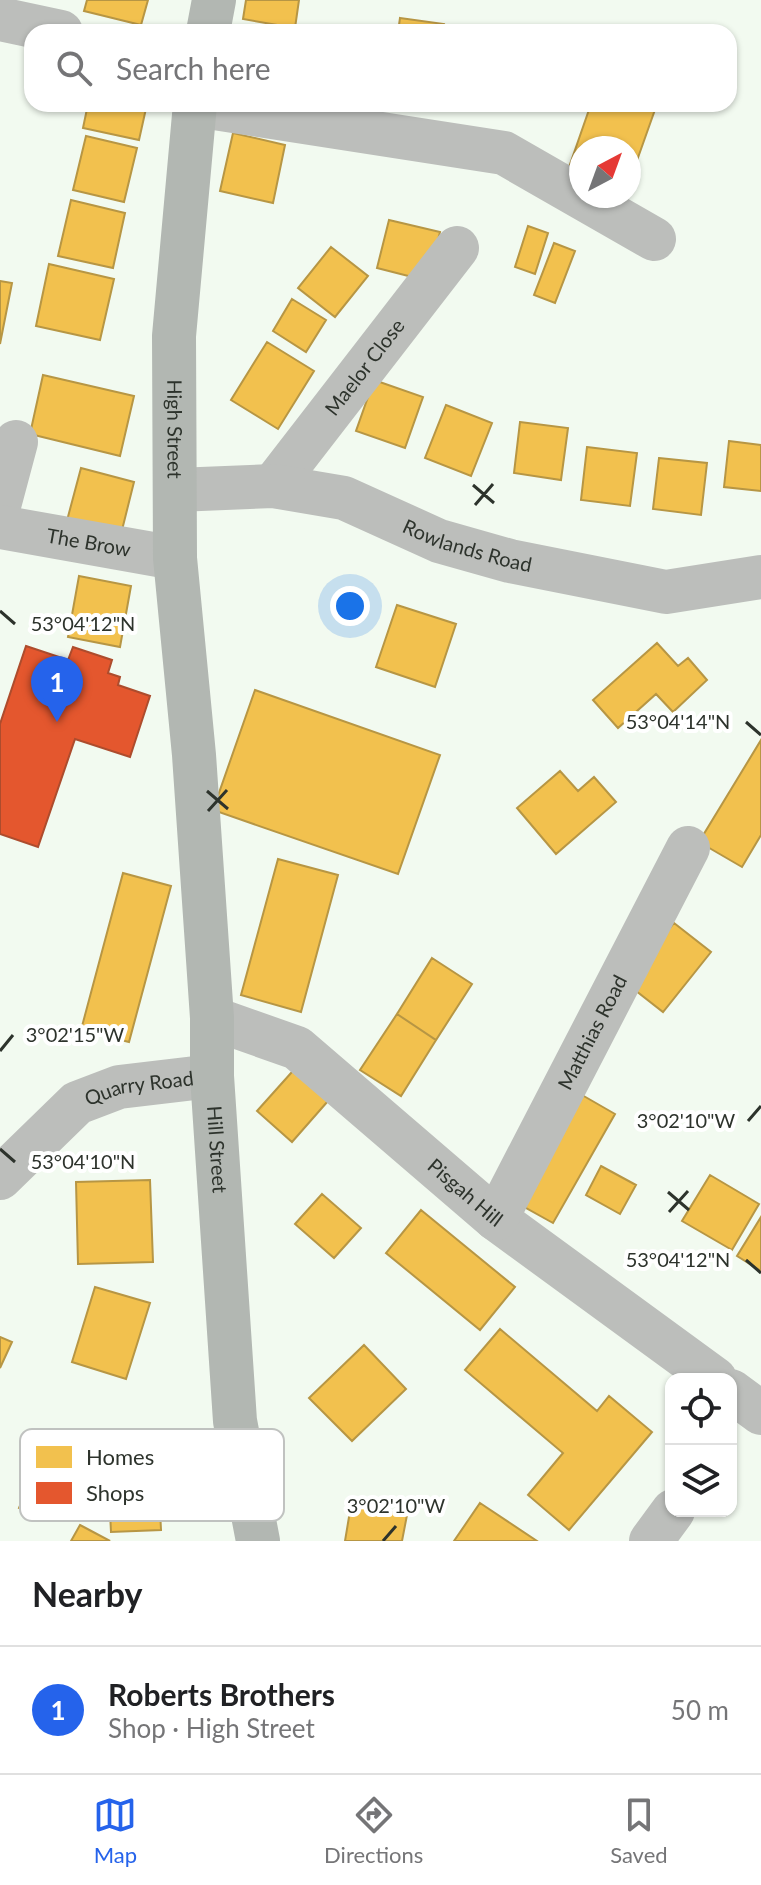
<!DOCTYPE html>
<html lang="en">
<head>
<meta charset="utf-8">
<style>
	body { margin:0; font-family:Lato,sans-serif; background:#f6f6f6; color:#202124 }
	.controls { position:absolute; right:24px; bottom:24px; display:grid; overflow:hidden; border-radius:16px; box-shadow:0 2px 6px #0004 }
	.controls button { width:72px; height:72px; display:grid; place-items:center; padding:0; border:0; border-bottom:2px solid #e0e0e0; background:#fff; color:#202124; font:40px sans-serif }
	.compass { position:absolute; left:569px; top:136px; width:72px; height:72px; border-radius:50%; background:#fff; box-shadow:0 2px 6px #0004; rotate:41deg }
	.you { position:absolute; left:350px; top:606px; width:28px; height:28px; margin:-20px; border:6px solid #fff; border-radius:50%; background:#1a73e8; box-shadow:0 0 0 12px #1a73e833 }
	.badge { display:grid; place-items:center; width:52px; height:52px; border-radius:50%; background:#2563eb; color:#fff; font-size:26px; font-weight:700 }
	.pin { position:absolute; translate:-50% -66px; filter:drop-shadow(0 2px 4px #0008) }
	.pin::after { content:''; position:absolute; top:42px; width:28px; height:24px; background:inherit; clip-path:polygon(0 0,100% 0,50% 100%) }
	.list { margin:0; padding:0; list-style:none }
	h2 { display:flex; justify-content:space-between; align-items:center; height:104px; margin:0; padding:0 32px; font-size:34px }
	h2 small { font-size:26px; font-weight:400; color:#757577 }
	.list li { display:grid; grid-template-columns:52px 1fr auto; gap:24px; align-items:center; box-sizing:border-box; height:128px; padding:0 32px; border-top:2px solid #e0e0e0 }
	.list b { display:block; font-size:30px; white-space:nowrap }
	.list p { margin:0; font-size:26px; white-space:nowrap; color:#757577 }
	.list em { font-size:26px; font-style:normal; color:#757577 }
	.icon { flex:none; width:44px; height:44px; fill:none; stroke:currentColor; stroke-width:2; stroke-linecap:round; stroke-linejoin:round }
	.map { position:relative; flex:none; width:761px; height:1541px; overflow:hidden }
	.search { position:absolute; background:#fff; box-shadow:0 2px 6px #0004; left:24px; right:24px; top:24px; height:88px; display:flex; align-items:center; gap:20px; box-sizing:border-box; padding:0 28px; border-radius:24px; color:#757577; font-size:30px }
	.sheet { height:232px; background:#fff }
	nav { display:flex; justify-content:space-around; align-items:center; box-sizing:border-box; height:112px; border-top:2px solid #e0e0e0; background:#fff; font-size:22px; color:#757577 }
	nav a { display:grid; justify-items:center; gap:4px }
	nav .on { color:#2563eb }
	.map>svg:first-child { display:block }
	.homes { fill:#f2c14e; stroke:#b79644; stroke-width:2 }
	.shops { fill:#e4572e; stroke:#ad4c2d; stroke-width:2 }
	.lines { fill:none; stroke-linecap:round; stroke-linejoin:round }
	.minor { stroke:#bcbebb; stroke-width:44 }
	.major { stroke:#b2b7b2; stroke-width:44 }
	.ticks { fill:none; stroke:#2d332c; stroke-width:3 }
	.labels { text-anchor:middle; stroke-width:8; stroke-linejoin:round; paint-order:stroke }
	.street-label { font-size:20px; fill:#2d332c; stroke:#fff }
	.key { fill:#fff; stroke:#c0c2c0; stroke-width:2 }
	.key-label { font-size:22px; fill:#2d332c }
	.ticks-label { font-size:20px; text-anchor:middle; fill:#2d332c; stroke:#fff; stroke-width:8; stroke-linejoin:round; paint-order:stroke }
</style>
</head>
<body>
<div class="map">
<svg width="761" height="1541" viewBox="0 0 761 1541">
	<rect width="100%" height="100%" fill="#f2faf0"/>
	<path class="homes" d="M 87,0 L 148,0 L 141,25 L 84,11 Z
		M 246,0 L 299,0 L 295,28 L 243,19 Z
		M 400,18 L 444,24 L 443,32 L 398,32 Z
		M 88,104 L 147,104 L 139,140 L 83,128 Z
		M 591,104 L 657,104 L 629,183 L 629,148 L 581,148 L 581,182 L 566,176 Z
		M 233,133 L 285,145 L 273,203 L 220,191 Z
		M 86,136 L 137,148 L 124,202 L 73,190 Z
		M 71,200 L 125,213 L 113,268 L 58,256 Z
		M 389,220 L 440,232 L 428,281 L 377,268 Z
		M 528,226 L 548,233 L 535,274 L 515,267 Z
		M 554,243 L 575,251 L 555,303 L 534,295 Z
		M 331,247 L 368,276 L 335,317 L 298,288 Z
		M 49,264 L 114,279 L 100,340 L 36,326 Z
		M 0,281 L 12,283 L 0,344 Z
		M 292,299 L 326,320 L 306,352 L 273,331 Z
		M 267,342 L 314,371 L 278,429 L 231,400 Z
		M 43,375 L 134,396 L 120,456 L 30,434 Z
		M 374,380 L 423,397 L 405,448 L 356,431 Z
		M 446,405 L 492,423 L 471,476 L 425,458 Z
		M 520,422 L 568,428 L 561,480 L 514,473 Z
		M 729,441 L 761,445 L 761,491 L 724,487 Z
		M 587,447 L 637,453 L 630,506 L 581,500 Z
		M 659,458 L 707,463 L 701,515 L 653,509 Z
		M 81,468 L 134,482 L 119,542 L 65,528 Z
		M 79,576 L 131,586 L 120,647 L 68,637 Z
		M 397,605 L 456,624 L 435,687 L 376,667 Z
		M 657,643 L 678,666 L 688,658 L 707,680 L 673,712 L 656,694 L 618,728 L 593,700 Z
		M 255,690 L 440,755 L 398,874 L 213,810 Z
		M 761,740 L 761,835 L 742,867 L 699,842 Z
		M 560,771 L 578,791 L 594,777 L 616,802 L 556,854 L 517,808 Z
		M 278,859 L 338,875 L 301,1012 L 241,995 Z
		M 123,873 L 171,886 L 129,1042 L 81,1030 Z
		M 674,923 L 711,952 L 663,1012 L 626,983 Z
		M 432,958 L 472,984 L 436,1040 L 397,1014 Z
		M 397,1014 L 436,1040 L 401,1096 L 360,1070 Z
		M 300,1063 L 335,1093 L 292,1142 L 257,1111 Z
		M 582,1095 L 615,1114 L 553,1223 L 519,1204 Z
		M 601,1166 L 636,1185 L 620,1214 L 586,1195 Z
		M 710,1175 L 759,1204 L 732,1250 L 682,1221 Z
		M 150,1180 L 153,1262 L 78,1264 L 76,1182 Z
		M 322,1194 L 361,1228 L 334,1258 L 295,1224 Z
		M 421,1210 L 515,1287 L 480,1330 L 386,1253 Z
		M 761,1217 L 761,1271 L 737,1256 Z
		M 95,1287 L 150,1303 L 126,1379 L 72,1362 Z
		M 500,1329 L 597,1411 L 609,1396 L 652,1432 L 569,1530 L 528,1495 L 563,1453 L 465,1370 Z
		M 0,1337 L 12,1342 L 0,1368 Z
		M 364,1345 L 406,1389 L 352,1441 L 309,1398 Z
		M 156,1429 L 161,1530 L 111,1532 L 106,1432 Z
		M 34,1472 L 58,1482 L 42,1518 L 19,1508 Z
		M 480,1503 L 537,1541 L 454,1541 Z
		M 351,1505 L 407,1515 L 402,1541 L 345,1541 Z
		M 80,1525 L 110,1541 L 71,1541 Z"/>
	<path class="shops" d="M 26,646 L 68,660 L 73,647 L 112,660 L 108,673 L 120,677 L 118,685 L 150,696 L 130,757 L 75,739 L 38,847 L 0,834 L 0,724 Z"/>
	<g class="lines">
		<g class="minor">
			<path d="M 0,19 L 61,32"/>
			<path d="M 195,105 L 504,153 L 654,239"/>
			<path id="s1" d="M 273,486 L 457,248"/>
			<path id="s2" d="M 176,490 L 273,486 L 344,498 L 439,541 L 510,561 L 666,592 L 761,577"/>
			<path d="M 0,502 L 16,442"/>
			<path id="s3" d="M 0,527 L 175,558"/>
			<path id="s4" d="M 212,1018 L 297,1048 L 496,1219 L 715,1379"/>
			<path id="s5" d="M 0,1178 L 77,1103 L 119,1087 L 212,1076"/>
			<path id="s6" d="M 496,1219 L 688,848"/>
			<path d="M 731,1391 L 761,1413"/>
			<path d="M 651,1541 L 673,1511"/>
		</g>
		<g class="major">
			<path d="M 208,32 L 214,0"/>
			<path id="s7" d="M 195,104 L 174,336 L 175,558 L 194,755 L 212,1018 L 212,1076 L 235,1421 L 258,1541"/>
		</g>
	</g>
	<path class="ticks" d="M 473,485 L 494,503M 475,505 L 493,484M 0,611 L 15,624M 746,722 L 761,735M 207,791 L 228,809M 208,811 L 227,790M 0,1051 L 13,1035M 748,1121 L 761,1106M 0,1149 L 15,1162M 668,1192 L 689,1210M 669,1212 L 688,1191M 746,1260 L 761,1273M 383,1541 L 396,1526"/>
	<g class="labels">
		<g class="street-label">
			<text dy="7" stroke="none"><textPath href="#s1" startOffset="150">Maelor Close</textPath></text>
			<text dy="7" stroke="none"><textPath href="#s7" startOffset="326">High Street</textPath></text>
			<text dy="7" stroke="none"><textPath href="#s3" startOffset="90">The Brow</textPath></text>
			<text dy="7" stroke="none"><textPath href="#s2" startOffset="302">Rowlands Road</textPath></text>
			<text dy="7" stroke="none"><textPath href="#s6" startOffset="210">Matthias Road</textPath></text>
			<text dy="7" stroke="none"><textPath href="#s5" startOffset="172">Quarry Road</textPath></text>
			<text dy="7" stroke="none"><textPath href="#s7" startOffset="1048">Hill Street</textPath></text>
			<text dy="7" stroke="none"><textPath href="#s4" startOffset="312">Pisgah Hill</textPath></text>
		</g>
	</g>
	<rect x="20" y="1429" width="264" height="92" rx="12" class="key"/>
	<rect x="36" y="1446" width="36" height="22" fill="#f2c14e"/>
	<rect x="36" y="1482" width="36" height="22" fill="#e4572e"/>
	<g class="key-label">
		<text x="86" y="1465">Homes</text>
		<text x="86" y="1501">Shops</text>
	</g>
	<g class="ticks-label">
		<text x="83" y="631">53°04'12"N</text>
		<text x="678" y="729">53°04'14"N</text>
		<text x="75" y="1042">3°02'15"W</text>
		<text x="686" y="1128">3°02'10"W</text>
		<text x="83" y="1169">53°04'10"N</text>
		<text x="678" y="1267">53°04'12"N</text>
		<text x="396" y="1513">3°02'10"W</text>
	</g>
</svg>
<div class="controls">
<button><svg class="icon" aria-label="locate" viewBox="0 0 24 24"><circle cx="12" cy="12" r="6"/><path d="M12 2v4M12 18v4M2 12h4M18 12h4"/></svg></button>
<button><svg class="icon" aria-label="layers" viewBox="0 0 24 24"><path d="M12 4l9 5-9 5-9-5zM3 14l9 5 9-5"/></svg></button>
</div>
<svg class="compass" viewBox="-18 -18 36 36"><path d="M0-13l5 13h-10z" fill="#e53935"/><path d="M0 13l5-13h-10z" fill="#757577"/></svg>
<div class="you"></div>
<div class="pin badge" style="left:57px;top:722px">1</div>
<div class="search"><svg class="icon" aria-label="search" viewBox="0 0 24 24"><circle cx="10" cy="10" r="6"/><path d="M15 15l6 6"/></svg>Search here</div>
</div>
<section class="sheet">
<h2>Nearby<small></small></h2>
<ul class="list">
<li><span class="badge">1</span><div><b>Roberts Brothers</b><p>Shop · High Street</p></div><em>50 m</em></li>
</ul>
</section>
<nav>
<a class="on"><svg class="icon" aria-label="map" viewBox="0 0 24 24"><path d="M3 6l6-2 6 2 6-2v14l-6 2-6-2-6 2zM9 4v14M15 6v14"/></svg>Map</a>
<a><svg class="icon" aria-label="directions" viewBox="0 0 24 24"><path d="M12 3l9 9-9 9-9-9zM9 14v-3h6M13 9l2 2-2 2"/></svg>Directions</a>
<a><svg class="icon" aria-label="saved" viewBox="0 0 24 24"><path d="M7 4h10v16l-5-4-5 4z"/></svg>Saved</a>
</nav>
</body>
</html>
